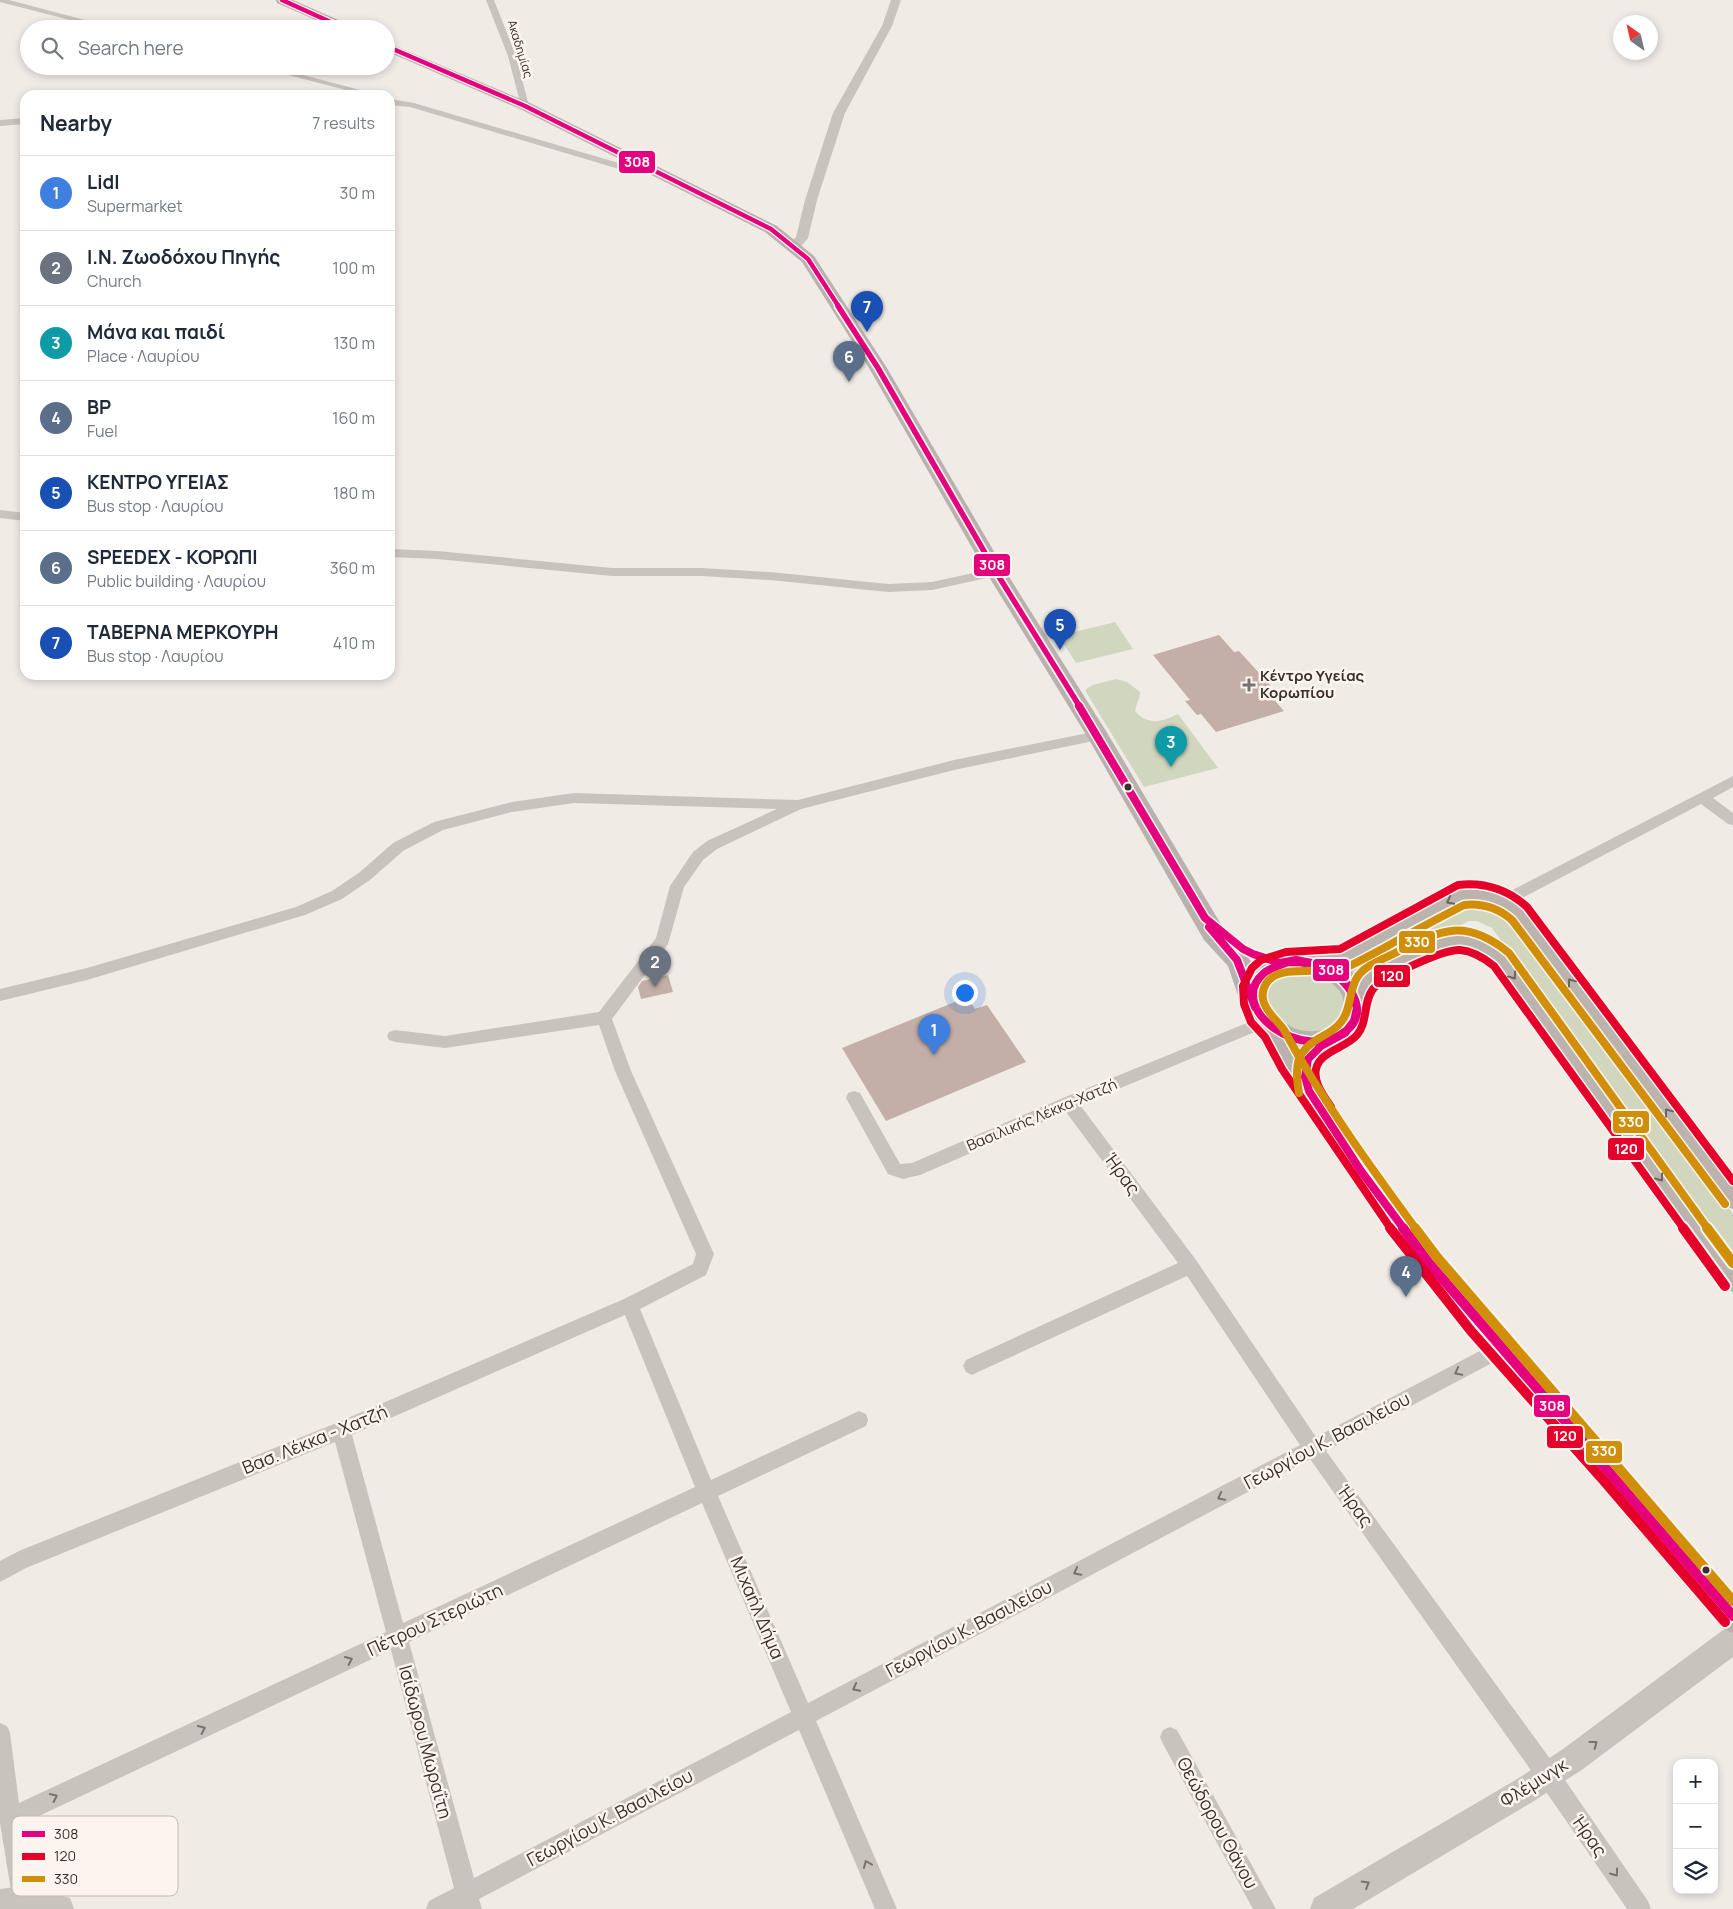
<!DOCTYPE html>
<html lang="en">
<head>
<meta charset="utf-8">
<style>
	body { margin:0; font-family:Manrope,sans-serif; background:#f6f6f7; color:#1f2937 }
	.controls { position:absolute; right:15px; bottom:15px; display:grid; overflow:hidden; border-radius:10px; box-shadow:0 2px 8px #0003 }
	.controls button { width:45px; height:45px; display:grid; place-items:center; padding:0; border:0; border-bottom:1px solid #e0e1e3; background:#fff; color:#1f2937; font:25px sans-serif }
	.compass { position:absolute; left:1613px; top:15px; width:45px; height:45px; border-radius:50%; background:#fff; box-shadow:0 2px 8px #0003; rotate:326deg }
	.you { position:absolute; left:964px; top:992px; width:18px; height:18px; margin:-12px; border:4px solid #fff; border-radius:50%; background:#1a73e8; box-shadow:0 0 0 8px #1a73e833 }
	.badge { display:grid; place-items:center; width:32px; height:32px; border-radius:50%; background:#7a716c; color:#fff; font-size:16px; font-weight:700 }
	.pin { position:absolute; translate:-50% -41px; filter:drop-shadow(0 1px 2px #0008) }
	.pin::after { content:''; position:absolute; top:26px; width:18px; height:15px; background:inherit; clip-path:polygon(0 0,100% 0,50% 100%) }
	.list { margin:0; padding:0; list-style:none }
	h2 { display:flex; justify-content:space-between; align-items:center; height:65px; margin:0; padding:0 20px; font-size:21px }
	h2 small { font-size:16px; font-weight:400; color:#747a83 }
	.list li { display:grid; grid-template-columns:32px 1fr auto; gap:15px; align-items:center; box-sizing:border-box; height:75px; padding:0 20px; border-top:1px solid #e0e1e3 }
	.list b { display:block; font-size:19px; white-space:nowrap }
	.list p { margin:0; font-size:16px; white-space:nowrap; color:#747a83 }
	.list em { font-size:16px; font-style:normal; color:#747a83 }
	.icon { flex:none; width:28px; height:28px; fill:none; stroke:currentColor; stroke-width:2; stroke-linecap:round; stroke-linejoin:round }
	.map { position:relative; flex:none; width:1733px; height:1909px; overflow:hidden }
	.search { position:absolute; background:#fff; box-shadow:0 2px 8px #0003; left:20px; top:20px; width:375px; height:55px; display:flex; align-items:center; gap:12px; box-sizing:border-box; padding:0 18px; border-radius:28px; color:#747a83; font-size:19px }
	.panel { position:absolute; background:#fff; box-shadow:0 2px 8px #0003; left:20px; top:90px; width:375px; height:590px; border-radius:15px }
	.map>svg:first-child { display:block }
	.green { fill:#d1d6bf }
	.building { fill:#c3afa7 }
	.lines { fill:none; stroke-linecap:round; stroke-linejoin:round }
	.minor { fill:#c9c3be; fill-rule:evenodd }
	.tertiary { fill:#c9c3be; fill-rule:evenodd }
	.secondary { fill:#bab3ae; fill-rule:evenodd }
	.primary { fill:#b8b1ad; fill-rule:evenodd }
	.bus-1-far3-casing { stroke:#fbf5ee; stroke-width:7 }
	.bus-1-far2-casing { stroke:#fbf5ee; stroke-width:9 }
	.bus-1-far1-casing { stroke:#fbf5ee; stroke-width:11 }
	.bus-1-casing { stroke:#fbf5ee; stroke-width:14 }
	.bus-2-far1-casing { stroke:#fbf5ee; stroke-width:11 }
	.bus-2-casing { stroke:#fbf5ee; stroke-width:14 }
	.bus-3-far1-casing { stroke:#fbf5ee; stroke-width:11 }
	.bus-3-casing { stroke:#fbf5ee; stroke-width:14 }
	.bus-1-far3 { stroke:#e5007d; stroke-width:4.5 }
	.bus-1-far2 { stroke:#e5007d; stroke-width:5.5 }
	.bus-1-far1 { stroke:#e5007d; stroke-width:8 }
	.bus-1 { stroke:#e5007d; stroke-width:10 }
	.bus-2-far1 { stroke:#e4002b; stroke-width:8 }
	.bus-2 { stroke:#e4002b; stroke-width:10 }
	.bus-3-far1 { stroke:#d18e09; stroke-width:8 }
	.bus-3 { stroke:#d18e09; stroke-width:10 }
	.oneway { stroke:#6e645f }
	.oneway2 { stroke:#7b726d }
	.poi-dot { fill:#7a716c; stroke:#fbf5ee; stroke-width:2 }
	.bus-dot { fill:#3b302b; stroke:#fbf5ee; stroke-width:2 }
	.labels { text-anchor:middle; stroke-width:5; stroke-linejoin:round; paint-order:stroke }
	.far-street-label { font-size:12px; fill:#3b302b; stroke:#fbf5ee }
	.poi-label { font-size:15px; font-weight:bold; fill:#3b302b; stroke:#fbf5ee; text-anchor:start }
	.street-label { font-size:15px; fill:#3b302b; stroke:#fbf5ee }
	.near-street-label { font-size:18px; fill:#3b302b; stroke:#fbf5ee }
	.key { fill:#fbf5ee; stroke:#c1bab4; stroke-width:1 }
	.key-label { font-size:14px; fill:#3b302b }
	.line-badge { stroke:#fbf5ee; stroke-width:2 }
	.badge-label { font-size:14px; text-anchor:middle; font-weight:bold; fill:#fff }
</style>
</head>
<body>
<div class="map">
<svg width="1733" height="1909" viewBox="0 0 1733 1909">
	<rect width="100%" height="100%" fill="#f0ebe5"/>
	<path class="green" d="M 1115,622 L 1133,649 L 1076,663 L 1059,636 Z
		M 1116,679 L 1127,682 L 1140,692 C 1140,699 1136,704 1135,711 C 1148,726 1162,722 1178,714 L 1218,768 L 1144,787 L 1086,692 L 1086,689 L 1093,685 Z
		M 1473,907 C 1492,907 1506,913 1520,924 L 1733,1214 L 1733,1263 L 1492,928 L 1477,921 L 1469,921 L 1358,975 L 1355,975 L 1346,968 L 1445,918 Z
		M 1287,968 L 1328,976 L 1345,996 L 1344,1018 L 1336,1027 L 1324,1032 L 1297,1033 L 1273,1020 L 1261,989 L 1266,980 Z"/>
	<path class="building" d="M 1219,635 L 1234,652 L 1239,651 L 1271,686 L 1264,688 L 1284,711 L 1216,732 L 1201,714 L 1197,715 L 1185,701 L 1190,700 L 1153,655 Z
		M 668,975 L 673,992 L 641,999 L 638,987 L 642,981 Z
		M 967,997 L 975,1009 L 987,1005 L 1026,1062 L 886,1121 L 842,1048 Z"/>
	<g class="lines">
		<path class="minor" d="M 0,0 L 9,0 L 119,29 L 105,29 L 0,2 Z
			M 486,0 L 494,0 L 516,56 L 529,106 L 528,108 L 521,106 L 508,56 Z
			M 254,66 L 269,66 L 379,95 L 365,95 Z
			M 390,99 L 414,103 L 622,164 L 645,162 L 649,165 L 645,168 L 619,169 L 410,107 L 390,105 Z
			M 25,118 L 25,124 L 0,126 L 0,120 Z
			M 0,510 L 25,513 L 25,521 L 0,518 Z
			M 390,549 L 437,551 L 612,568 L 701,568 L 770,572 L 888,584 L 932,582 L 996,568 L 1002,572 L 996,576 L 932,590 L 888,592 L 770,580 L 701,576 L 612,576 L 437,559 L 390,557 Z
			M 1098,731 L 1103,733 L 1105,736 L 1103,739 L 954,770 L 801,809 L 717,849 L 703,860 L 684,887 L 668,944 L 612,1019 L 631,1071 L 714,1254 L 706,1275 L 640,1309 L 711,1480 L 859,1411 L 866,1414 L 868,1420 L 866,1426 L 718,1496 L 808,1703 L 1300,1445 L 1187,1276 L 978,1372 L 972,1375 L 966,1372 L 963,1366 L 966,1360 L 1178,1263 L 1066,1112 L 920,1175 L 903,1179 L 888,1174 L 846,1098 L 848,1093 L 854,1091 L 860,1093 L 900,1164 L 912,1163 L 1063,1098 L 1264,1016 L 1269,1018 L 1272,1022 L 1269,1026 L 1080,1105 L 1196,1260 L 1316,1437 L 1495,1343 L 1501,1341 L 1507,1343 L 1510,1349 L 1507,1355 L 1326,1451 L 1556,1767 L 1648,1901 L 1651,1909 L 1627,1909 L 1540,1783 L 1310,1459 L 816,1721 L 897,1909 L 875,1909 L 799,1730 L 479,1899 L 482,1909 L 426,1909 L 429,1901 L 454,1888 L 391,1650 L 22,1824 L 36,1909 L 14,1909 L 0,1823 L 0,1723 L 7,1726 L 10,1733 L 19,1803 L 386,1632 L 335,1442 L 26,1568 L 0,1582 L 0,1561 L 19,1551 L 334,1424 L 624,1299 L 693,1264 L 696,1254 L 615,1071 L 599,1025 L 445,1048 L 395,1042 L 389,1040 L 387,1036 L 389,1032 L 395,1030 L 445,1036 L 599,1012 L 656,938 L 670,886 L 693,852 L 707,841 L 777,809 L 574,803 L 512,812 L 443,830 L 403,851 L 370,880 L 342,899 L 305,915 L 87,980 L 0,1001 L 0,989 L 87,968 L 296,907 L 332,891 L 360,872 L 393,843 L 434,822 L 512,802 L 574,793 L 798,800 L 954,760 ZM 625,1315 L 695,1487 L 403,1623 L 352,1435 ZM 702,1503 L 791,1712 L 474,1878 L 409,1642 Z
			M 1733,776 L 1733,787 L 1713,798 L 1733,813 L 1733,825 L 1728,824 L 1701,804 L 1509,905 L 1504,907 L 1499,905 L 1497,901 L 1499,897 Z
			M 1170,1727 L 1177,1730 L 1276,1909 L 1253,1909 L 1163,1744 L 1160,1737 L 1163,1730 Z"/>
		<path class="tertiary" d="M 891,0 L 901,0 L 892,26 L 845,113 L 817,200 L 808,238 L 799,249 L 789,249 L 788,246 L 796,237 L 805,200 L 833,113 L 882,26 Z
			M 1733,1627 L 1733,1657 L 1583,1769 L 1534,1801 L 1353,1909 L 1310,1909 L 1314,1898 L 1514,1781 L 1563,1749 L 1723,1630 Z
			M 24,1886 L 70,1898 L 74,1909 L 0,1909 L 0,1889 Z"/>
		<path class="secondary" d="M 1469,886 C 1491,886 1511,892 1527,907 L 1733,1178 L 1733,1209 L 1724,1206 L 1511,919 C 1498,906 1484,901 1465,903 L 1343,967 C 1327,970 1312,972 1296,967 L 1293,961 L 1296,955 C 1309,950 1324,953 1338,950 L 1453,889 Z
			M 1456,930 L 1485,937 L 1504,947 L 1733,1259 L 1733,1292 L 1724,1288 L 1488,959 C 1478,953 1468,947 1456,948 C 1439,949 1384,976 1374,989 C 1368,996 1369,1007 1365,1015 L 1357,1017 L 1349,1015 C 1327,972 1427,935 1456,930 Z"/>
		<path class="primary" d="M 276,0 L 293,0 L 352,26 L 353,29 L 336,29 L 277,3 Z
			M 386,42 L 530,103 L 777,226 L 814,256 L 887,368 L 1006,572 L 1106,731 L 1222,926 L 1243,949 L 1253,965 L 1255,963 C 1264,959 1274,954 1284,953 C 1315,950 1356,962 1368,994 C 1369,998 1369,1004 1369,1009 C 1370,1045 1325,1057 1296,1050 L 1297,1052 L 1371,1163 L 1438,1253 L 1733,1591 L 1733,1633 L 1721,1628 L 1490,1359 L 1418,1271 L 1351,1179 L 1279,1068 L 1261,1034 L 1252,1023 L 1242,1007 L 1228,966 L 1204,940 L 1088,738 L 986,572 L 869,368 L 802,262 L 765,232 L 520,109 L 386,51 ZM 1284,972 C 1302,972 1320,973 1335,986 C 1350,998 1346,1027 1324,1030 C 1314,1032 1303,1032 1294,1028 C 1285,1024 1271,1015 1268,1005 C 1267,1002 1267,997 1267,994 C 1267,987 1267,981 1273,977 C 1276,975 1281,974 1284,972 Z"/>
		<defs>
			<path id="bus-1-far3" d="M 282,0 L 346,29
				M 386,46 L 525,106 L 771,229 L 808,259 L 839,307"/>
			<path id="bus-1-far2" d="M 838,306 L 878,368 L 996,572 L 1080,707"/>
			<path id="bus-1-far1" d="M 1079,706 L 1205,918 L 1243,949 L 1253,954 L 1280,963 L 1296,960 L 1322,965 L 1338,974 L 1350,987 L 1357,1008 L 1354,1021 L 1345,1033 L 1321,1046 L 1308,1059 L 1305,1077 L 1309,1091 L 1361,1171 L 1404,1229
				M 1209,927 L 1237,960 L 1255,1007
				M 1288,962 C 1300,962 1314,963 1325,968 C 1347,979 1372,1011 1346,1031 C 1303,1065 1224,1008 1264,973 C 1270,968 1281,965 1288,962 Z"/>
			<path id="bus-1" d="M 1403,1228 L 1428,1262 L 1733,1616"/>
			<path id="bus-2-far1" d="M 1331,1107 C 1324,1096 1313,1083 1316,1069 C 1320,1051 1346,1048 1357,1035 C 1368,1022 1363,1002 1373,989 C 1383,977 1444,949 1460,950 C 1473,951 1484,958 1494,966 L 1684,1229
				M 1391,1229 L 1282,1069 L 1265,1037 L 1251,1022 L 1244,1004 L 1243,986 L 1252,968 L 1261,960 L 1286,952 L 1340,949 L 1458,885 C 1485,882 1507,889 1527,907 L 1733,1181"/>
			<path id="bus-2" d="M 1390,1228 L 1471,1331 L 1604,1481 L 1725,1622
				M 1683,1228 L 1725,1286"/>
			<path id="bus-3-far1" d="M 1299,1093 C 1294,1065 1296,1050 1323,1036 C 1330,1032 1336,1029 1341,1022 C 1352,1009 1348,990 1358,976 C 1367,964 1384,959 1397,952 C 1442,929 1466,918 1509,953 L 1708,1229
				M 1416,1229 C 1369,1165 1322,1100 1284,1030 C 1278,1021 1268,1014 1264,1003 C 1261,995 1263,985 1270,979 C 1285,965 1324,975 1347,967 C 1359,962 1372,954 1384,948 C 1410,933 1437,919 1464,905 C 1483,903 1498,908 1512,920 L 1725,1204"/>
			<path id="bus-3" d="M 1415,1228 L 1436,1256 L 1733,1601
				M 1707,1228 L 1733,1263"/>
		</defs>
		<use href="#bus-1-far3" class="bus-1-far3-casing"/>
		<use href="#bus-1-far2" class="bus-1-far2-casing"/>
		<use href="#bus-1-far1" class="bus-1-far1-casing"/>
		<use href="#bus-1" class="bus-1-casing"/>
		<use href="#bus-2-far1" class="bus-2-far1-casing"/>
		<use href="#bus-2" class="bus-2-casing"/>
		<use href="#bus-3-far1" class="bus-3-far1-casing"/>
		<use href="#bus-3" class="bus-3-casing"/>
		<use href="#bus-1-far3" class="bus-1-far3"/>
		<use href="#bus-1-far2" class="bus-1-far2"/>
		<use href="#bus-1-far1" class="bus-1-far1"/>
		<use href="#bus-1" class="bus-1"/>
		<use href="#bus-2-far1" class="bus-2-far1"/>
		<use href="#bus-2" class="bus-2"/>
		<use href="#bus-3-far1" class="bus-3-far1"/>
		<use href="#bus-3" class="bus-3"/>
	</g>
	<defs><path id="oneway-chevron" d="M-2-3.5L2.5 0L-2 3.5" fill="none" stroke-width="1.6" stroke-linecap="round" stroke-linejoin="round" transform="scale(1.25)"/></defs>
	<g class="oneway">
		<use href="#oneway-chevron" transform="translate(1450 901) rotate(153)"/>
		<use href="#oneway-chevron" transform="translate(1513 976) rotate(54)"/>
		<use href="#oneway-chevron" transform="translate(1571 982) rotate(-127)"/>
		<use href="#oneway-chevron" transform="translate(1668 1112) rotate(-127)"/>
		<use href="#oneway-chevron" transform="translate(1660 1178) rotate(54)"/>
	</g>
	<g class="oneway2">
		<use href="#oneway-chevron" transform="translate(1458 1372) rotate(152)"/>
		<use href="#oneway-chevron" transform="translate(1221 1497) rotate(152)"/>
		<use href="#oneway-chevron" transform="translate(1077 1572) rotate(152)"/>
		<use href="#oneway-chevron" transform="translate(349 1660) rotate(-25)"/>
		<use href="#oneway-chevron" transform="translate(856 1688) rotate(152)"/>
		<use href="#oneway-chevron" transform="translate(202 1729) rotate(-25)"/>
		<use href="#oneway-chevron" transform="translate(1594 1744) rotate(-37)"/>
		<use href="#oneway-chevron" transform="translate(54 1797) rotate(-25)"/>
		<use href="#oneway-chevron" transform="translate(867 1864) rotate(-113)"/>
		<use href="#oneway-chevron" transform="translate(1615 1873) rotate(55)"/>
		<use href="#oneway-chevron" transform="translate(1366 1884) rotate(-31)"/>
	</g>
	<path class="poi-dot" d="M1246.5 677.5h5v5h5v5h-5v5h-5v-5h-5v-5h5z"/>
	<g class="bus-dot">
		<circle cx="1128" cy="787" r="4.5"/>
		<circle cx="1706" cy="1570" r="4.5"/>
	</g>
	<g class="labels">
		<g class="far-street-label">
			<text transform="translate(520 49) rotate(73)" y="4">Ακαδημίας</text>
		</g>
		<g class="poi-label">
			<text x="1260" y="681">Κέντρο Υγείας<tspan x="1260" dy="17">Κορωπίου</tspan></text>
		</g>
		<g class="street-label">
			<text transform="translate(1042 1115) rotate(-23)" y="5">Βασιλικής Λέκκα-Χατζή</text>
		</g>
		<g class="near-street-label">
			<text transform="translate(1122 1174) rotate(54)" y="6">Ήρας</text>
			<text transform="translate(315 1440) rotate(-22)" y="6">Βασ. Λέκκα - Χατζή</text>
			<text transform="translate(1327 1441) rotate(-28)" y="6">Γεωργίου Κ. Βασιλείου</text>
			<text transform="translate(1355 1506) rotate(54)" y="6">Ήρας</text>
			<text transform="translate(757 1608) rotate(67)" y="6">Μιχαήλ Δήμα</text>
			<text transform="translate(435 1620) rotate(-25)" y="6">Πέτρου Στεριώτη</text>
			<text transform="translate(969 1629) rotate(-28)" y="6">Γεωργίου Κ. Βασιλείου</text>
			<text transform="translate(425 1742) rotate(75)" y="6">Ισίδωρου Μωραΐτη</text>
			<text transform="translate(1534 1783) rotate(-32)" y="6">Φλέμινγκ</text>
			<text transform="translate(610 1818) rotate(-28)" y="6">Γεωργίου Κ. Βασιλείου</text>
			<text transform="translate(1217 1823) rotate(61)" y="6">Θεώδορου Θάνου</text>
			<text transform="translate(1589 1836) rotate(55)" y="6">Ήρας</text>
		</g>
	</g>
	<rect x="12" y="1816" width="166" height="80" rx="8" class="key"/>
	<rect x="22" y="1831" width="23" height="6" fill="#e5007d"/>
	<rect x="22" y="1853" width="23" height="7" fill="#e4002b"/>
	<rect x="22" y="1876" width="23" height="6" fill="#d18e09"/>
	<g class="key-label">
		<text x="54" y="1839">308</text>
		<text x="54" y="1861">120</text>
		<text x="54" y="1884">330</text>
	</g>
	<g class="line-badge">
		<rect x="618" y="150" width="38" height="24" rx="5" fill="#e5007d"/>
		<rect x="973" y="553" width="38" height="24" rx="5" fill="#e5007d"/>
		<rect x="1398" y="930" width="38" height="24" rx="5" fill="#d18e09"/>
		<rect x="1312" y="958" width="38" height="24" rx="5" fill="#e5007d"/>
		<rect x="1373" y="964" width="38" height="24" rx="5" fill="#e4002b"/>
		<rect x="1612" y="1110" width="38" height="24" rx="5" fill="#d18e09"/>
		<rect x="1607" y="1137" width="38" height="24" rx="5" fill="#e4002b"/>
		<rect x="1533" y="1394" width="38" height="24" rx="5" fill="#e5007d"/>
		<rect x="1546" y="1425" width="38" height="24" rx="5" fill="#e4002b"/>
		<rect x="1585" y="1440" width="38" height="24" rx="5" fill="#d18e09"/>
	</g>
	<g class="badge-label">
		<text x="637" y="167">308</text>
		<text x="992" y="570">308</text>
		<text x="1417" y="947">330</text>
		<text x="1331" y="975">308</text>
		<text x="1392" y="981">120</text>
		<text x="1631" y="1127">330</text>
		<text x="1626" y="1154">120</text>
		<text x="1552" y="1411">308</text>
		<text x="1565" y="1441">120</text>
		<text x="1604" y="1456">330</text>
	</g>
</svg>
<div class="controls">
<button>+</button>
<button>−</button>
<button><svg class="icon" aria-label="layers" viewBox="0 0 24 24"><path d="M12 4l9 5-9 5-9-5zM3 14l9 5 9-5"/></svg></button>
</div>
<svg class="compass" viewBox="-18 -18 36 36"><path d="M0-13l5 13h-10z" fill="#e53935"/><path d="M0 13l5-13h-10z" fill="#747a83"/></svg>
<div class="you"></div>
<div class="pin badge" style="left:934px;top:1055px;background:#3f7fe0">1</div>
<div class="pin badge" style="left:655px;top:987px;background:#6b7280">2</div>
<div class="pin badge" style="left:1171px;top:767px;background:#0f9aa8">3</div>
<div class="pin badge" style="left:1406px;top:1297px;background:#5c6f8a">4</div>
<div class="pin badge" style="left:1060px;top:650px;background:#1a4fb4">5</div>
<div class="pin badge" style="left:849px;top:382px;background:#5c6f8a">6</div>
<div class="pin badge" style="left:867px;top:332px;background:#1a4fb4">7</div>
<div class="search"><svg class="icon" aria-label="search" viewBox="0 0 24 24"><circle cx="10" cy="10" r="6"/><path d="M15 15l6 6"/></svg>Search here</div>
<section class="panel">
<h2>Nearby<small>7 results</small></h2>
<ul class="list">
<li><span class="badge" style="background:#3f7fe0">1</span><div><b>Lidl</b><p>Supermarket</p></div><em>30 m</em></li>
<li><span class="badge" style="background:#6b7280">2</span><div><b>Ι.Ν. Ζωοδόχου Πηγής</b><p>Church</p></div><em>100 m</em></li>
<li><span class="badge" style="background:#0f9aa8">3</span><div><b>Μάνα και παιδί</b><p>Place · Λαυρίου</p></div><em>130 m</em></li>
<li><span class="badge" style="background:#5c6f8a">4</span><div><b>BP</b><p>Fuel</p></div><em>160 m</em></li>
<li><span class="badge" style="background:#1a4fb4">5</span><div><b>ΚΕΝΤΡΟ ΥΓΕΙΑΣ</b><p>Bus stop · Λαυρίου</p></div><em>180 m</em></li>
<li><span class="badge" style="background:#5c6f8a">6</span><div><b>SPEEDEX - ΚΟΡΩΠΙ</b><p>Public building · Λαυρίου</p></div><em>360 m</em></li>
<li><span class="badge" style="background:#1a4fb4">7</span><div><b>ΤΑΒΕΡΝΑ ΜΕΡΚΟΥΡΗ</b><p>Bus stop · Λαυρίου</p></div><em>410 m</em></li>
</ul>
</section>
</div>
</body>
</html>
